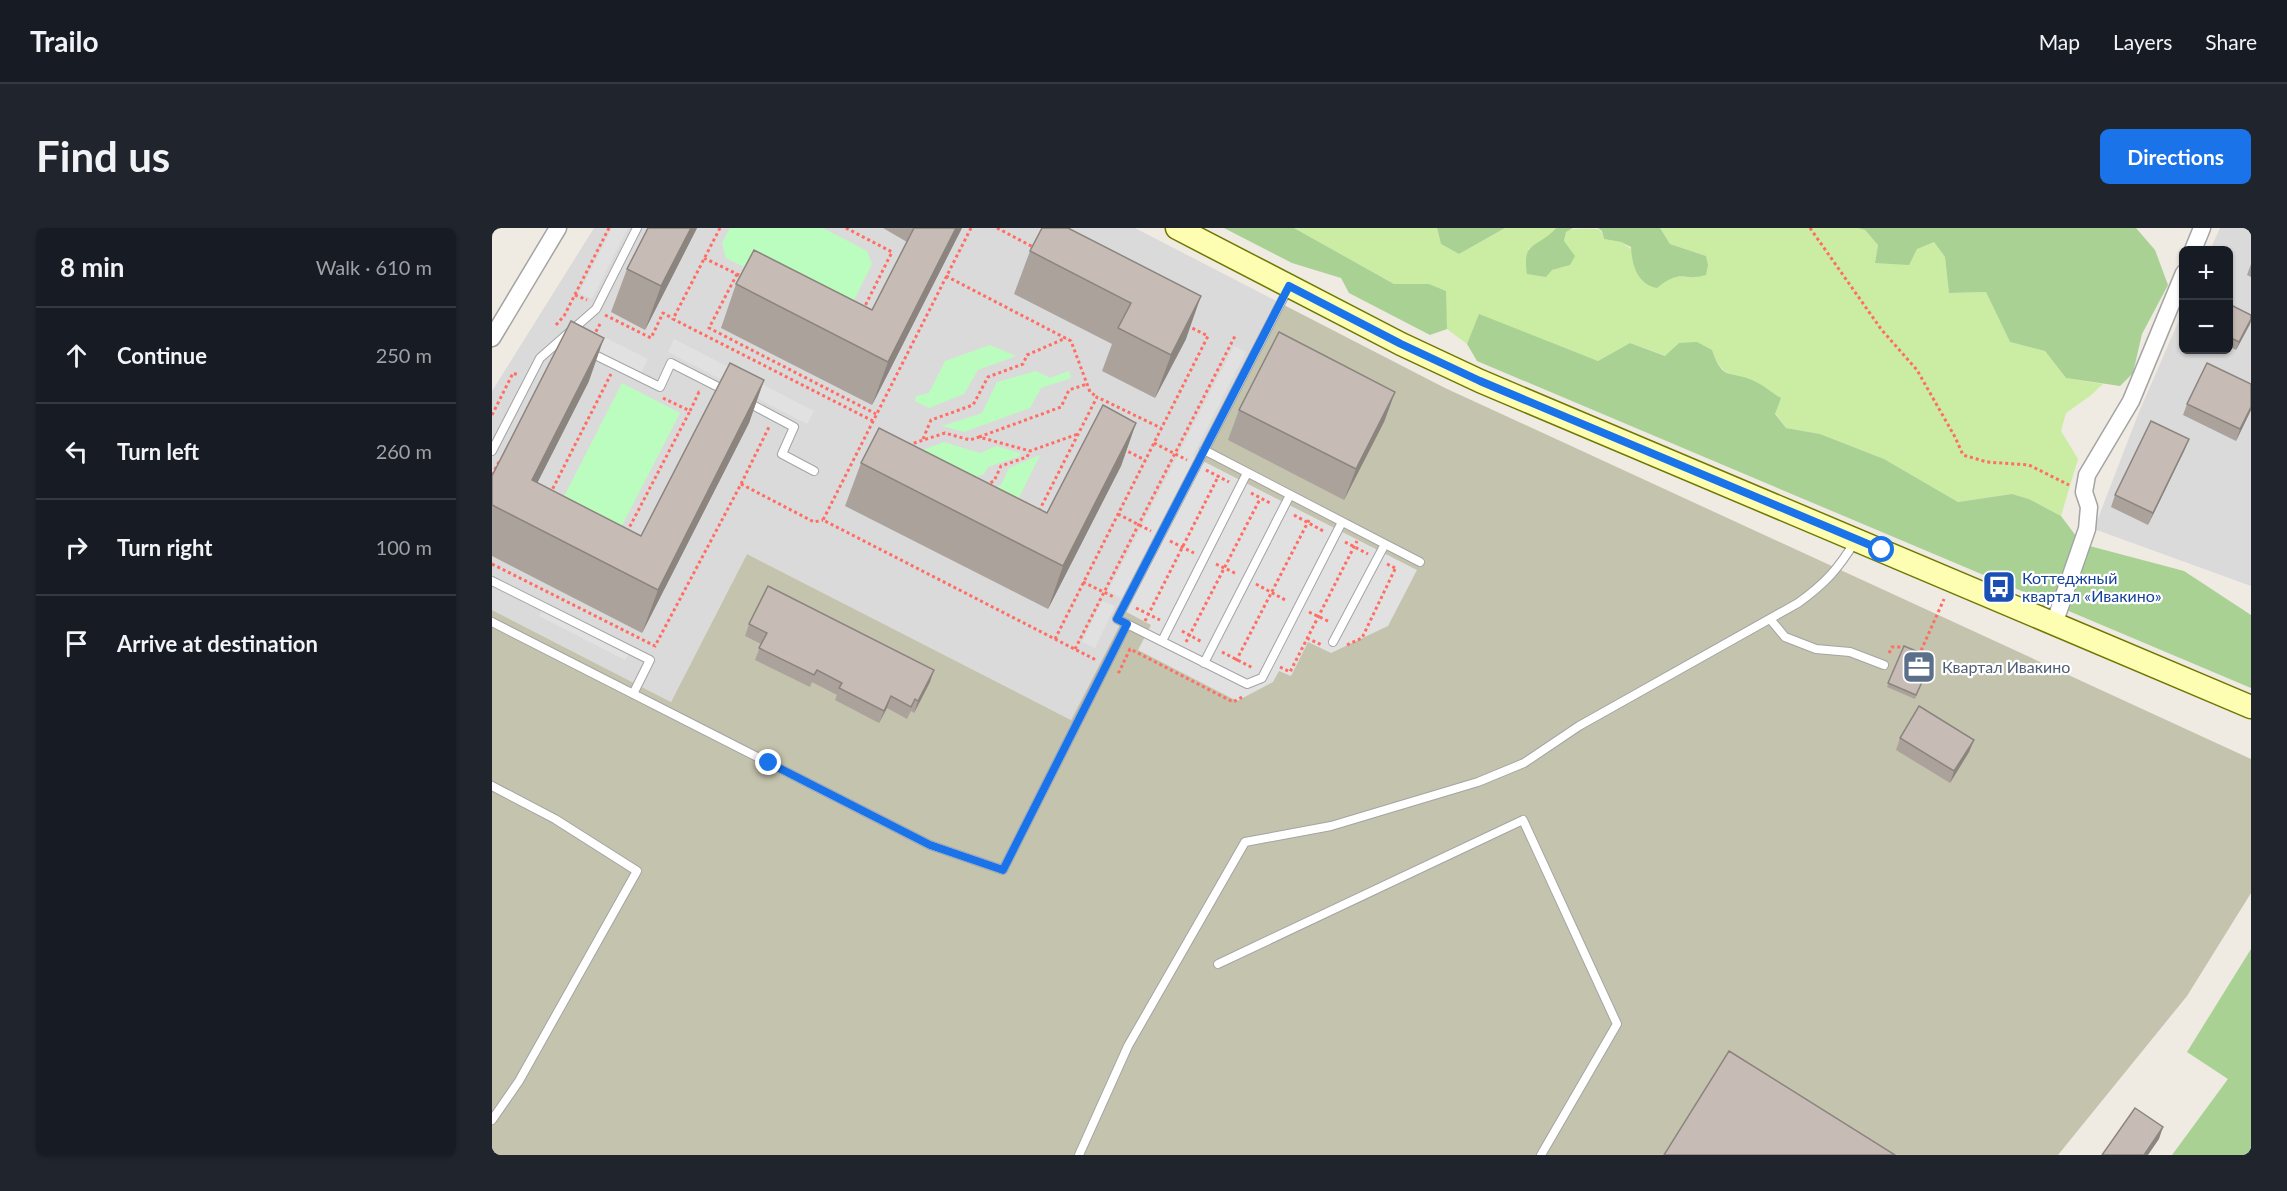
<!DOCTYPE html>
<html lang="en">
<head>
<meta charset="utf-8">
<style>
	body { margin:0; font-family:Lato,sans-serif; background:#20242c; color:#f1f3f6 }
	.controls { position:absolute; right:18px; top:18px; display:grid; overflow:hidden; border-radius:9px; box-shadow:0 2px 4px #0004 }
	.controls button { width:54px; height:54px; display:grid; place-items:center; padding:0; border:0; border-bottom:2px solid #363941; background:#171b24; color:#f1f3f6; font:30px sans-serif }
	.stop { position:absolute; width:18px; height:18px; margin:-14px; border:4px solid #1a73e8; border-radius:50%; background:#fff }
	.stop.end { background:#1a73e8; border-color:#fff; box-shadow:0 2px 6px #0008 }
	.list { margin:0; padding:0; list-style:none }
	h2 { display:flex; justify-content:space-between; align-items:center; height:78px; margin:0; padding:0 24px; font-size:26px }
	h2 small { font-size:20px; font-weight:400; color:#9ea1a6 }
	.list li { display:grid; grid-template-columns:39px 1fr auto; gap:18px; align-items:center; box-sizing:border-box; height:96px; padding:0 24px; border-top:2px solid #363941 }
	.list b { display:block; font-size:22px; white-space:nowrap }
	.list em { font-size:20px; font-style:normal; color:#9ea1a6 }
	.icon { flex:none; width:33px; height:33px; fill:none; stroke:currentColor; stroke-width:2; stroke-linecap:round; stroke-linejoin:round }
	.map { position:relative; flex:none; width:1759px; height:927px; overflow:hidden; border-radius:9px }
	header { display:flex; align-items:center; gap:36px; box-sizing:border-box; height:84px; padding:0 30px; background:#171b24; border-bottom:2px solid #363941 }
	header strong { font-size:28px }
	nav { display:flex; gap:33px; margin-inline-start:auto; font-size:21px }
	.intro { display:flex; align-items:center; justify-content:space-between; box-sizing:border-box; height:144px; padding:0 36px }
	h1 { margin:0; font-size:42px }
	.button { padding:15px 27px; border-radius:9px; background:#1a73e8; color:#fff; font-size:21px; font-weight:700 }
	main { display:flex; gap:36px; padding:0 36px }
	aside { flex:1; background:#171b24; border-radius:9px; box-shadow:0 2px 4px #0004 }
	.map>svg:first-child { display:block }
	.residential { fill:#dbdada }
	.construction { fill:#c4c3ad }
	.grass { fill:#caeda3 }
	.forest { fill:#a8d193 }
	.park { fill:#bbfdbe }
	.parking { fill:#e1e1e1 }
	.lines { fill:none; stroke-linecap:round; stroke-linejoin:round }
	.service-casing { stroke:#a4a4a4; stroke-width:10 }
	.minor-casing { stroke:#a4a4a4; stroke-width:19 }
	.secondary-casing { stroke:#6f7800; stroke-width:25 }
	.path { stroke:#ff6d63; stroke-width:3; stroke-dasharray:3 3; stroke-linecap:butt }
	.service { stroke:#fff; stroke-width:8 }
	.minor { stroke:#fff; stroke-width:16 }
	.secondary { stroke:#fdfeb1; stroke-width:22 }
	.wall { fill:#aba29c }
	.shaded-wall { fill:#8b847f }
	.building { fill:#c7bcb5; stroke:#8b847f; stroke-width:1.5 }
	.route { stroke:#1a73e8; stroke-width:8 }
	.labels { text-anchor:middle; stroke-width:4.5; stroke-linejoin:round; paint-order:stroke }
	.transit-label { font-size:16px; fill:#164399; stroke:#fff; text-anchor:start }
	.service-label { font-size:16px; fill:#4e5e75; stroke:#fff; text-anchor:start }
</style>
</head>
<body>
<header>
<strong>Trailo</strong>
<nav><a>Map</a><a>Layers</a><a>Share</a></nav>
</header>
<div class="intro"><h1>Find us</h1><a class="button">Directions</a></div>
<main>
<aside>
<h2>8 min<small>Walk · 610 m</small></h2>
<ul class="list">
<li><svg class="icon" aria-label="ahead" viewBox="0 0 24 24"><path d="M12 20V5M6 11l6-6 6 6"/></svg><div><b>Continue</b></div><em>250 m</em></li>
<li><svg class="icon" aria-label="left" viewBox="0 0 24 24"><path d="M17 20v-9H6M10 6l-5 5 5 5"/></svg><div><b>Turn left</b></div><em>260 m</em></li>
<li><svg class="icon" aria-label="right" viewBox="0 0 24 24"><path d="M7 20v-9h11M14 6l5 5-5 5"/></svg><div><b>Turn right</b></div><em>100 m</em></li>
<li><svg class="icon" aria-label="arrive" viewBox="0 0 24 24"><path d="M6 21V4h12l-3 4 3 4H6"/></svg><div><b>Arrive at destination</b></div></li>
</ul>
</aside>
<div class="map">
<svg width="1759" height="927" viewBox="0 0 1759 927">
	<rect width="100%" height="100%" fill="#efeae2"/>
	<path class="residential" d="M 102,0 L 643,0 L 792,77 L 579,492 L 255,326 L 179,474 L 0,382 L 0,163 Z
		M 1728,0 L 1759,0 L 1759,358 L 1602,301 L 1647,184 L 1691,83 L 1692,122 L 1736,122 L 1736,22 L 1718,22 Z"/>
	<path class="construction" d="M 792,77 L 953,160 L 1759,531 L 1759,665 L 1695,768 L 1566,927 L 0,927 L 0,382 L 179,474 L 255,326 L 579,492 Z"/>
	<path class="grass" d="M 802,0 L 945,0 L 949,16 L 967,26 L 1013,0 L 1064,0 L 1054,11 L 1036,21 L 1060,42 L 1078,37 L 1072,13 L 1074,3 C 1081,0 1102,0 1108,2 C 1110,4 1111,8 1112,11 L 1129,14 L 1180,49 L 1206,49 L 1214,28 L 1178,16 L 1168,0 L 1366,0 L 1373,2 L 1386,17 L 1383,35 L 1442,14 L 1453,29 L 1457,65 L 1494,64 L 1518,114 L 1553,123 L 1574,150 L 1611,156 L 1598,168 L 1574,185 L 1569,203 L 1586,231 L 1569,288 L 1537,271 L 1520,266 L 1466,274 L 1392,231 L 1328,206 L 1294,200 L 1259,152 C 1236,147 1228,145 1220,122 L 1187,115 L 1174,128 L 1138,115 L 1106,133 L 988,87 L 975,116 L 955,101 L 953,63 L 937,56 L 902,56 Z"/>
	<path class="forest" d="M 732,0 L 802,0 L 902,56 L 937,56 L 954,63 L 955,101 L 938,107 L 857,65 L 849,50 L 800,35 Z
		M 945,0 L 1013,0 L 967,26 L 949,16 Z
		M 1064,0 L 1081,0 L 1074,4 L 1072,13 L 1083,28 L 1078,37 L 1060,42 L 1054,49 L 1035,46 C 1030,12 1044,22 1064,0 Z
		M 1106,0 L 1168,0 L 1178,16 L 1214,28 L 1216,37 L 1214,47 C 1190,54 1190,40 1165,60 C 1145,56 1140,37 1139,19 L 1129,14 L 1112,11 L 1110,3 Z
		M 1366,0 L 1644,0 L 1663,22 L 1676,57 L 1650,106 L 1641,145 L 1628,158 L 1574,150 L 1553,123 L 1518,114 L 1494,64 L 1457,65 L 1453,29 L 1442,14 L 1425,21 L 1417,37 L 1383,35 L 1386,17 L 1373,2 Z
		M 987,86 L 1106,133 L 1138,115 L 1173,128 L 1187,115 L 1205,114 L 1220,122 C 1231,153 1235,142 1260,152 C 1270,156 1280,165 1289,170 L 1283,186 L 1294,200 L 1328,206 L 1392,231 L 1466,274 L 1520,266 L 1537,271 L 1569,288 L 1590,316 L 1692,343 L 1759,387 L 1759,460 L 985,133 L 975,116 Z
		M 1759,721 L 1759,927 L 1680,927 L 1736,851 L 1695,824 Z"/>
	<path class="park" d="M 238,0 L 331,0 L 375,23 L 380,36 L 358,80 L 345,85 L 234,30 L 230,15 Z
		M 498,117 L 524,128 L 486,142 L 472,166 L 437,180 L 423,173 L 424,168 L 437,165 L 453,133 Z
		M 544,143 L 558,150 L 577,143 L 579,150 L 549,160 L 538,180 L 472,204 L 450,198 L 490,185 L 505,154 Z
		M 130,155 L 188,185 L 120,317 L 62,288 Z
		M 452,214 L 488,225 L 504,218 L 528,225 L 528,228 L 496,239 L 492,246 L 465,256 L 404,232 Z
		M 548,227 L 520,284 L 475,269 L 509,257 L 517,240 Z"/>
	<path class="parking" d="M 120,0 L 136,0 L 100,71 L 87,65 Z
		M 106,106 L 156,131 L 149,145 L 99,120 Z
		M 182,111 L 322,183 L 315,196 L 176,124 Z
		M 742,118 L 754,124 L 701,228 L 925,342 L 896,398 L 839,425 L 816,414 L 799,448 L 787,443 L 781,454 L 745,473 L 646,422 L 659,397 L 625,379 L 629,370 L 616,363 Z
		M 610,373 L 623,378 L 603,420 L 590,414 Z
		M 50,382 L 137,426 L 133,432 L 47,388 Z"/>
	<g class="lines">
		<defs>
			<path id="service" d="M 97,124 L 168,159 L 179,135 L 234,163
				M 253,173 L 302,199 L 290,226 L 322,243
				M 712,222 L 893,316 L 841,414
				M 0,223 L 48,130 L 104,81 L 145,0
				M 893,316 L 928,334
				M 0,353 L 158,432 L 141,466
				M 1278,391 L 1293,409 L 1324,421 L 1358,424 L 1392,437
				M 0,394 L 438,617 L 511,642 L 635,396 L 625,391 L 797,59
				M 635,396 L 755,456 L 770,450 L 850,294
				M 670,413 L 755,245
				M 712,435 L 798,267
				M 0,558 L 63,591 L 145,643 L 27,853 L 0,892
				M 726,736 L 1031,592 L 1125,796 L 1049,927
				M 587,927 L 636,818 L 753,614 L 839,598 L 986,554 L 1032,535 L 1087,498 L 1306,375 C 1334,355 1346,341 1364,312"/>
			<path id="minor" d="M 1701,22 L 1710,0
				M 0,110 L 66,0
				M 1562,396 L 1595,301 L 1597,279 L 1592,264 L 1595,247 L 1639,173 L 1692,45"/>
			<path id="secondary" d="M 685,0 L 909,116 L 988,153 L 1759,479"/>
		</defs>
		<use href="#service" class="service-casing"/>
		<use href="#minor" class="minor-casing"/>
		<use href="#secondary" class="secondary-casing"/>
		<path class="path" d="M 228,0 L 181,91 L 381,193
			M 354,0 L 400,24 L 371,82
			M 479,0 L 331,292 L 563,411 L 716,108 L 696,98
			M 505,0 L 543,20
			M 1318,0 L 1389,101 L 1425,142 L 1463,209 L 1471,227 L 1495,234 L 1537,237 L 1577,257
			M 212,30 L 251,49
			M 245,46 L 217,100 L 384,186
			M 454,48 L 579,113 L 598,164 L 605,169
			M 83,67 L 95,72
			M 113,87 L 159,110 L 171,85 L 180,90
			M 64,97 L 72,88 L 117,0
			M 101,109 L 108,96
			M 171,170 L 198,183 L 207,164 L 209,165
			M 0,187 L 21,145 L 26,147
			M 487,209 L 569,179 L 577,162 L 595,156
			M 431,211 L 439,192 L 481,177 L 496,149 L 531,136 L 535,127 L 574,110
			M 662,215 L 695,232
			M 416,217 L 453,205 L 478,212 L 487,209 L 538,223 L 586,206
			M 631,221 L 653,232
			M 714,242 L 737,254
			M 0,247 L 8,232
			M 249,256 L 322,294 L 331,292
			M 493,257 L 502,253 L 509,238 L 535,229 L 538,223
			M 759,265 L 780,276
			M 58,266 L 119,146
			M 547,283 L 605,169 L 669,200
			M 626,286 L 659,303
			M 802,287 L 833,304
			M 135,304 L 198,183
			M 678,313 L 702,325
			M 853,314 L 876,326
			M 0,336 L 163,418 L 249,256 L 277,199
			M 724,336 L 745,346
			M 895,336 L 903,340
			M 591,354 L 622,369
			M 764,356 L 795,373
			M 644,380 L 668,392
			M 817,384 L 838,394
			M 653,393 L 727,247
			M 690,403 L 710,414
			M 815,410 L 830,417
			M 563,411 L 604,432
			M 694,414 L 768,271
			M 855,417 L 870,410 L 904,339
			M 583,421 L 743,108
			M 730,424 L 761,440
			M 1425,424 L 1428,425 L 1452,371
			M 1397,425 L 1400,419 L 1413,419
			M 744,433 L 817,292
			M 788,439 L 798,444 L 865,313
			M 626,443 L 627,444 L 638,421 L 741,474 L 752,468"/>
		<use href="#service" class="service"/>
		<use href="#minor" class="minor"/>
		<use href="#secondary" class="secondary"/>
	</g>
	<path class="wall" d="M 156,0 L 205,0 L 153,102 L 119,84 L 135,41 Z
		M 391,0 L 470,0 L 380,177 L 229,100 L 244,56 L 380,82 L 415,14 Z
		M 550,0 L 694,111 L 663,170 L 610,143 L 620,116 L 522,66 L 538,23 Z
		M 1759,36 L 1759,49 L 1755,47 Z
		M 1737,76 L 1759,87 L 1759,92 L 1758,96 L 1744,122 L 1737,118 Z
		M 272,152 L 257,195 L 150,405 L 0,328 L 0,248 L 97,153 L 45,255 L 149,308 Z
		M 1759,156 L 1759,182 L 1744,213 L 1691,187 L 1695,176 Z
		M 903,164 L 892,194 L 852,272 L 736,212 L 747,182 Z
		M 644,195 L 629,238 L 556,381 L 353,278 L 369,235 L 555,285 Z
		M 1697,211 L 1692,223 L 1656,297 L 1619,279 L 1623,267 Z
		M 257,396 L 438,454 L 422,485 L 419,483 L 415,491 L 395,480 L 387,495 L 343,472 L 345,467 L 320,454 L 318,459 L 263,432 L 269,416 L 253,408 Z
		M 1412,418 L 1441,430 L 1423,471 L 1395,459 Z
		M 1408,510 L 1482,512 L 1477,524 L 1458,555 L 1404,522 Z"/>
	<path class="shaded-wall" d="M 199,0 L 205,0 L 153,102 L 169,58 Z
		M 464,0 L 470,0 L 380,177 L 396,134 Z
		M 709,68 L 694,111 L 663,170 L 679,127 Z
		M 1759,91 L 1758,96 L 1744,122 L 1747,114 Z
		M 112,110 L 97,153 L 27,291 L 40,252 Z
		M 272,152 L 257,195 L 150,405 L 166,362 Z
		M 903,164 L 892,194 L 852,272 L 864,241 Z
		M 1759,179 L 1759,182 L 1744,213 L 1748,201 Z
		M 644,195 L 629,238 L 556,381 L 571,338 Z
		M 1697,211 L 1692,223 L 1656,297 L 1661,285 Z
		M 442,442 L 438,454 L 422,485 L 426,473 Z
		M 399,468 L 395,480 L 387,495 L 392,483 Z
		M 1482,512 L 1477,524 L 1458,555 L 1462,543 Z
		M 1671,899 L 1667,911 L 1656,927 L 1652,927 Z"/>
	<path class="building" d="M 156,0 L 199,0 L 169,58 L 135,41 Z
		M 422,0 L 464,0 L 396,134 L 244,56 L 262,22 L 380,82 Z
		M 550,0 L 576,0 L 709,68 L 679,127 L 626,100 L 639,75 L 538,23 Z
		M 1737,76 L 1759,87 L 1759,91 L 1747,114 L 1737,109 Z
		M 79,93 L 112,110 L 40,252 L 149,308 L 238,135 L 272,152 L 166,362 L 0,277 L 0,248 Z
		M 787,104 L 903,164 L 864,241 L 747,182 Z
		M 1715,135 L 1759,156 L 1759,179 L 1748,201 L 1695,176 Z
		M 611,177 L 644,195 L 571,338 L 369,235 L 387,200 L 555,285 Z
		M 1659,193 L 1697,211 L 1661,285 L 1623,267 Z
		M 276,358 L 442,442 L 426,473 L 423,471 L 419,479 L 399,468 L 392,483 L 347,460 L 350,455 L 325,442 L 322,447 L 267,420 L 275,405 L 257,396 Z
		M 1412,418 L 1441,430 L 1424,467 L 1396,455 Z
		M 1427,478 L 1482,512 L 1462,543 L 1408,510 Z
		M 1237,823 L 1403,927 L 1172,927 Z
		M 1643,880 L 1671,899 L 1652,927 L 1610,927 Z"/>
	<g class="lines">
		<path class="route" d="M 277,535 L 438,617 L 511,642 L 635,396 L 625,391 L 797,58 L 909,116 L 988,153 L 1390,322"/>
	</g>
	<defs>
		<symbol id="bus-square" viewBox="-11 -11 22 22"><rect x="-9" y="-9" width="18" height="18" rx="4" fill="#1a4fb4" stroke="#fff"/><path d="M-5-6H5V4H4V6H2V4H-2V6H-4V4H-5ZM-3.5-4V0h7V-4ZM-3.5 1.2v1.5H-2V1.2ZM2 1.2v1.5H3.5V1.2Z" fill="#fff"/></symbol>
		<symbol id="office-square" viewBox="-11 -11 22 22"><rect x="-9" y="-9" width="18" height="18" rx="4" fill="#5c6f8a" stroke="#fff"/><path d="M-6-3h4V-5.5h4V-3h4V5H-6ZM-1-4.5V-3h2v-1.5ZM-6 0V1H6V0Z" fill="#fff"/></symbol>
	</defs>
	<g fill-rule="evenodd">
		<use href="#bus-square" x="1488" y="340" width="38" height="38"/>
		<use href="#office-square" x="1408" y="420" width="38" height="38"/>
	</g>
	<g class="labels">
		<g class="transit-label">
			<text x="1530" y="356">Коттеджный<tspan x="1530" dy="18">квартал «Ивакино»</tspan></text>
		</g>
		<g class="service-label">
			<text x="1450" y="445">Квартал Ивакино</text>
		</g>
	</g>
</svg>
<div class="controls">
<button>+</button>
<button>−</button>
</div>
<div class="stop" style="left:1390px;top:322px"></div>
<div class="stop end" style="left:277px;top:535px"></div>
</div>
</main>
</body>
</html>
